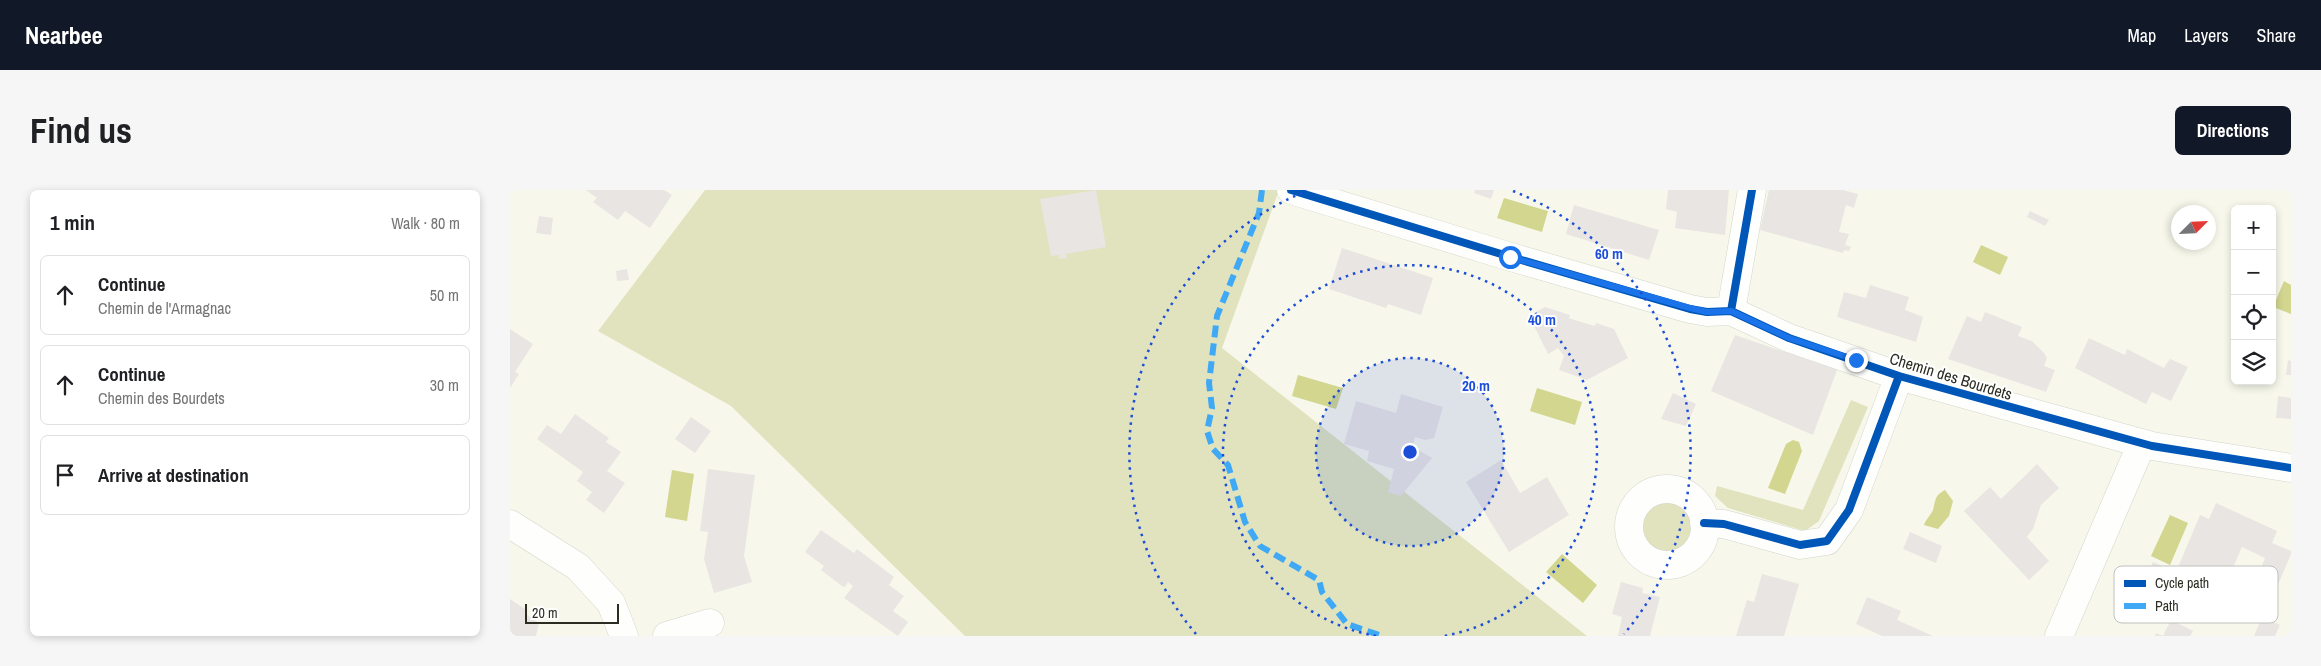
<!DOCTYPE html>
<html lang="en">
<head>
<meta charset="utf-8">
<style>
	body { margin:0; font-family:"Archivo Narrow",sans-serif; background:#f6f6f6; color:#202124 }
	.controls { position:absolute; right:15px; top:15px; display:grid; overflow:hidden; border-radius:8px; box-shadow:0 2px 8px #0003 }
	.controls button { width:45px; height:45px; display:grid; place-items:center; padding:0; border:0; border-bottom:1px solid #e0e0e0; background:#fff; color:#202124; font:25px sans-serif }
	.compass { position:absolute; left:1661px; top:15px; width:45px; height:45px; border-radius:50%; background:#fff; box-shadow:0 2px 8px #0003; rotate:66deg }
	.scale { position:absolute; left:15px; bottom:12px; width:94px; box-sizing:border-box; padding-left:5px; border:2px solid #2b2c22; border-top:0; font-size:14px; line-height:18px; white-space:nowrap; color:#2b2c22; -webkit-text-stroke:4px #fff; paint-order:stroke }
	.stop { position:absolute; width:15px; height:15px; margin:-11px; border:4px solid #1a73e8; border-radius:50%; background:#fff }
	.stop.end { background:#1a73e8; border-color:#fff; box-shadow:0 1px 5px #0008 }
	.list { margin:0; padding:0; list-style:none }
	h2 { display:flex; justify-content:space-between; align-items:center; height:65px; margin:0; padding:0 20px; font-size:21px }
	h2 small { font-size:16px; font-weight:400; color:#757577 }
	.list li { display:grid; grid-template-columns:32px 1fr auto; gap:15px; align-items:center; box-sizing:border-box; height:80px; margin:0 10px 10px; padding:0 10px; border:1px solid #e0e0e0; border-radius:8px }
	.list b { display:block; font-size:19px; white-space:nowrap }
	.list p { margin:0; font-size:16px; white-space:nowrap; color:#757577 }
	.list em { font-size:16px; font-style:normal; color:#757577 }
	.icon { flex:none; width:28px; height:28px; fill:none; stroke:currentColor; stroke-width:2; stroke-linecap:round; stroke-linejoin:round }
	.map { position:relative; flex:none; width:1781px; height:446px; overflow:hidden; border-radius:8px }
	header { display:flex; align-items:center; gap:30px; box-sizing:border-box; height:70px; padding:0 25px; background:#111827; color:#fff }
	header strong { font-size:24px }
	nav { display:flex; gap:28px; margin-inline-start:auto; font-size:18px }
	.intro { display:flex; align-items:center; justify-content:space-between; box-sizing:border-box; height:120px; padding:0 30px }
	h1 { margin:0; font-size:35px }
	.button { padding:12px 22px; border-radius:8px; background:#111827; color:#fff; font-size:18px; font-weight:700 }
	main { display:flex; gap:30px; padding:0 30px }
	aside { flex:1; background:#fff; border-radius:8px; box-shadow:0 2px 8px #0003 }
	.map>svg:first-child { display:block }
	.green { fill:#e0e3be }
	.water { fill:#d2d68f }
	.building { fill:#e9e5e2 }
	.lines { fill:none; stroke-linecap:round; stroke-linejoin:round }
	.minor-casing { stroke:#d4d5cb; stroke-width:29 }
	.minor { stroke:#fefefc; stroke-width:28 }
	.quiet { stroke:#3fa9f5; stroke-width:6; stroke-dasharray:12 6; stroke-linecap:butt }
	.cycleway-casing { stroke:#fff; stroke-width:11 }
	.cycleway { stroke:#0057b8; stroke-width:8 }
	.route { stroke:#1a73e8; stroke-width:6 }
	.ring { fill:none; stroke:#1d4ed8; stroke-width:2.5; stroke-dasharray:2.5 5 }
	.labels { text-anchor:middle; stroke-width:4; stroke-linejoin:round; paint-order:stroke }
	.street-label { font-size:16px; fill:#2b2c22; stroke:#fff }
	.key { fill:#fff; stroke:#bfc0bd; stroke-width:1 }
	.key-label { font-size:14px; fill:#2b2c22 }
	.centre { fill:#1d4ed8; stroke:#fff; stroke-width:2.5 }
	.ring-label { font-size:15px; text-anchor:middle; font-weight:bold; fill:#1d4ed8; stroke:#fff; stroke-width:4; stroke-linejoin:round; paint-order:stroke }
</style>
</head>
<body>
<header>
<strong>Nearbee</strong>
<nav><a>Map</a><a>Layers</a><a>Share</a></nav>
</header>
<div class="intro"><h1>Find us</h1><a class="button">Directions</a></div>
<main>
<aside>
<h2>1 min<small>Walk · 80 m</small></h2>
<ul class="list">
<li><svg class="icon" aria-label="ahead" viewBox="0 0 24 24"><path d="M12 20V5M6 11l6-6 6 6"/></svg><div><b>Continue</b><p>Chemin de l'Armagnac</p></div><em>50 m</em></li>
<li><svg class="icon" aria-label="ahead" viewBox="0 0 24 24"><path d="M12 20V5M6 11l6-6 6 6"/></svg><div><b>Continue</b><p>Chemin des Bourdets</p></div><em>30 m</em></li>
<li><svg class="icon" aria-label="arrive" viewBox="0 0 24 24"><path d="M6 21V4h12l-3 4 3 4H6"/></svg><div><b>Arrive at destination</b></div></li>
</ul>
</aside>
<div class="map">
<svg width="1781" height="446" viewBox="0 0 1781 446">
	<rect width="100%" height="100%" fill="#f7f8eb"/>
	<path class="green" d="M 195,0 L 769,0 L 712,158 L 1077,446 L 455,446 L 221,216 L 88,141 Z
		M 1341,210 L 1358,217 L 1309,331 L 1295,341 L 1218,318 L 1205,306 L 1207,296 L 1293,320 Z
		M1128 336a28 28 0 1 1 56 0a28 28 0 1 1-56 0Z"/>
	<path class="water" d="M 994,8 L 1038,21 L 1032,42 L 987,28 Z
		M 1471,55 L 1498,67 L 1490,85 L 1463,72 Z
		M 1774,91 L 1781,95 L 1781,124 L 1763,117 Z
		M 788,185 L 833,198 L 826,219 L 782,206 Z
		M 1027,198 L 1072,212 L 1065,235 L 1020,221 Z
		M 1283,250 L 1289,252 L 1292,261 L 1275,304 L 1258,298 L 1276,254 Z
		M 162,280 L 184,284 L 177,331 L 155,327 Z
		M 1435,300 L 1443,311 L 1439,326 L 1428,339 L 1414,335 C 1416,329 1421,325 1423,320 C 1426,310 1424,306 1435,300 Z
		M 1660,325 L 1678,333 L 1660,375 L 1641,366 Z
		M 1052,364 L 1087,395 L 1073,413 L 1036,382 Z"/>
	<path class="building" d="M 76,0 L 154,0 L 162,5 L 140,38 L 115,21 L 108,30 L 83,12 L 87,8 Z
		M 586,0 L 596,57 L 556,64 L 557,68 L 549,69 L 549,65 L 541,66 L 530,9 Z
		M 965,0 L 984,0 L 981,9 L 964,3 Z
		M 1158,0 L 1219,0 L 1215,45 L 1165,38 L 1167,22 L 1156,19 Z
		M 1259,0 L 1333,0 L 1348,4 L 1344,18 L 1336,15 L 1329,42 L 1339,44 L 1335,55 L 1341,57 L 1339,61 L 1334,60 L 1333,63 L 1250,40 Z
		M 1064,15 L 1149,40 L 1139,70 L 1056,44 Z
		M 1520,21 L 1539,30 L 1535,36 L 1517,27 Z
		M 29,26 L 43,28 L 41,45 L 26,43 Z
		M 832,58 L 923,88 L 911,125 L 878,114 L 876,118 L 819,99 Z
		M 117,79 L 119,90 L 107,91 L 106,81 Z
		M 1360,95 L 1399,107 L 1395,120 L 1413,127 L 1406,152 L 1327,127 L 1334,102 L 1356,108 Z
		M 1035,117 L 1060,125 L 1059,128 L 1071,132 L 1085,136 L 1086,133 L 1104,139 L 1118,168 L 1077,190 L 1049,180 L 1054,166 L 1048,158 L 1038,164 L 1019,126 Z
		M 1475,122 L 1512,137 L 1508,146 L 1522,151 L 1534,163 L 1537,168 L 1534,176 L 1545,180 L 1536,202 L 1438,169 L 1457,126 L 1471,132 Z
		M 0,139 L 23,154 L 5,182 L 9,184 L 0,198 Z
		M 1225,145 L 1327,180 L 1303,245 L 1201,201 Z
		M 1579,148 L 1615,165 L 1617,159 L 1654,178 L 1660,169 L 1678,177 L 1661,211 L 1642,202 L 1636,214 L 1565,178 Z
		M 1778,170 L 1781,171 L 1781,185 L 1776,185 Z
		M 1163,203 L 1186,214 L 1176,236 L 1151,229 Z
		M 891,204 L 933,217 L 924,248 L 915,250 L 905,247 L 903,257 L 922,268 L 891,306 L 878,302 L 884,279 L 857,271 L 859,261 L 834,254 L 846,211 L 886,223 Z
		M 1768,206 L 1781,208 L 1781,229 L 1766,228 Z
		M 65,224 L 99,248 L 96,252 L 111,262 L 97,281 L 115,293 L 94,323 L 76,310 L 82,302 L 67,291 L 73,282 L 27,249 L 37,235 L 51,244 Z
		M 181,227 L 201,241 L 185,263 L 165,249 Z
		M 991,270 L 1010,303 L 1037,287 L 1059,325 L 999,362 L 956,292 Z
		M 1527,274 L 1549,298 L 1531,315 L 1523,339 L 1517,347 L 1539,371 L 1519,390 L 1454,321 L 1480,297 L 1491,309 Z
		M 198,279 L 245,285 L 234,366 L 242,392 L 204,403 L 194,369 L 198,342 L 190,341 Z
		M 1706,313 L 1767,341 L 1762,353 L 1781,361 L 1781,364 L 1767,397 L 1747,388 L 1755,368 L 1732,357 L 1701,428 L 1632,397 L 1643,372 L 1666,382 L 1690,325 L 1699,329 Z
		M 311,340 L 344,363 L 347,359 L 384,387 L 379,395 L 394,406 L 383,421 L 398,432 L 388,446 L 334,408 L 343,396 L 338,392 L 335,397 L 332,396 L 311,380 L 314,376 L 295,362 Z
		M 1400,342 L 1432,356 L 1426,373 L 1393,359 Z
		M 1252,384 L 1289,394 L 1274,446 L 1226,446 L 1237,410 L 1244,412 Z
		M 1111,392 L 1133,398 L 1132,403 L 1150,407 L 1140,446 L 1108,446 L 1112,427 L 1102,424 Z
		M 1357,407 L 1391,421 L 1387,430 L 1423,446 L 1372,446 L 1346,434 Z
		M 0,409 L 18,421 L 16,424 L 29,433 L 26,446 L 0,446 Z
		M 1752,427 L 1770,435 L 1765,446 L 1744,446 Z
		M 1661,430 L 1683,441 L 1680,446 L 1645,446 L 1646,443 L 1653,446 Z"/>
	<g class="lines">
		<defs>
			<path id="minor" d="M 781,0 L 1001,67 L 1180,119 L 1197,122 L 1221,121 L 1279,148 L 1389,186 L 1642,256 L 1781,278
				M 1221,121 L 1242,0
				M1119 337a38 38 0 1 1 76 0a38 38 0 1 1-76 0Z
				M 1194,333 L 1214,334 L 1290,355 L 1317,351 L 1339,320 L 1389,186
				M 0,334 L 68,377 L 101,413 L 114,446
				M 157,446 L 200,433
				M 1549,446 L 1632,253"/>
		</defs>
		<use href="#minor" class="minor-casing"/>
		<use href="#minor" class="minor"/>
		<path class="quiet" d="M 752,0 L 749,23 L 707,126 L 699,193 L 702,218 L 697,241 L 703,259 L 718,275 L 735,332 L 750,356 L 809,390 L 812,402 L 837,434 L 872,446"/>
		<defs>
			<path id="cycleway" d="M 781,0 L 1001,67 L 1180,119 L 1197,122 L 1221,121 L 1279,148 L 1389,186 L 1642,256 L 1781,278
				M 1221,121 L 1242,0
				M 1194,333 L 1214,334 L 1290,355 L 1317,351 L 1339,320 L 1389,186"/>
		</defs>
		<use href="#cycleway" class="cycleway-casing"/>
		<use href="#cycleway" class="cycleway"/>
	</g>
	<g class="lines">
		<path class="route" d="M 1000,67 L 1180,118 L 1197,122 L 1221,121 L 1279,148 L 1346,170"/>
	</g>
	<circle cx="900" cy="262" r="94" fill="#1d4ed8" fill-opacity=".12"/>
	<g class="ring">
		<circle cx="900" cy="262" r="94"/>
		<path d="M866 446A187 187 0 1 1 934 446"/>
		<path d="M686 444A281 281 0 0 1 797 1M1003 1A281 281 0 0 1 1114 444"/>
	</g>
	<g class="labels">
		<g class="street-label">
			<text transform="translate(1441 186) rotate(17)" y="6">Chemin des Bourdets</text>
		</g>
	</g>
	<rect x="1604" y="376" width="164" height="57" rx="8" class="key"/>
	<rect x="1614" y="390" width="22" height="7" fill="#0057b8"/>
	<rect x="1614" y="413" width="22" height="6" fill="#3fa9f5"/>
	<g class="key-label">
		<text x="1645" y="398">Cycle path</text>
		<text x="1645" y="421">Path</text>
	</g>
	<circle cx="900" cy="262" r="8" class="centre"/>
	<g class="ring-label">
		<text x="1099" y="69">60 m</text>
		<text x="1032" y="135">40 m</text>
		<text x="966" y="201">20 m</text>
	</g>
</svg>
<div class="controls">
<button>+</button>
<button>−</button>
<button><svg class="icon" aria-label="locate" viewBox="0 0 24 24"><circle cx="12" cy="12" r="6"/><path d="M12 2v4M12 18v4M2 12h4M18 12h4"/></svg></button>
<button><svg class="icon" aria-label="layers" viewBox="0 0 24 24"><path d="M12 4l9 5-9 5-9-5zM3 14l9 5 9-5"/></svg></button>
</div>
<svg class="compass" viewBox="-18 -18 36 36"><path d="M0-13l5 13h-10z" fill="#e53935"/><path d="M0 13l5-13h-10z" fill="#757577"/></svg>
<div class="scale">20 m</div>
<div class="stop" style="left:1000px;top:67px"></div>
<div class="stop end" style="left:1346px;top:170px"></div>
</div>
</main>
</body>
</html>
